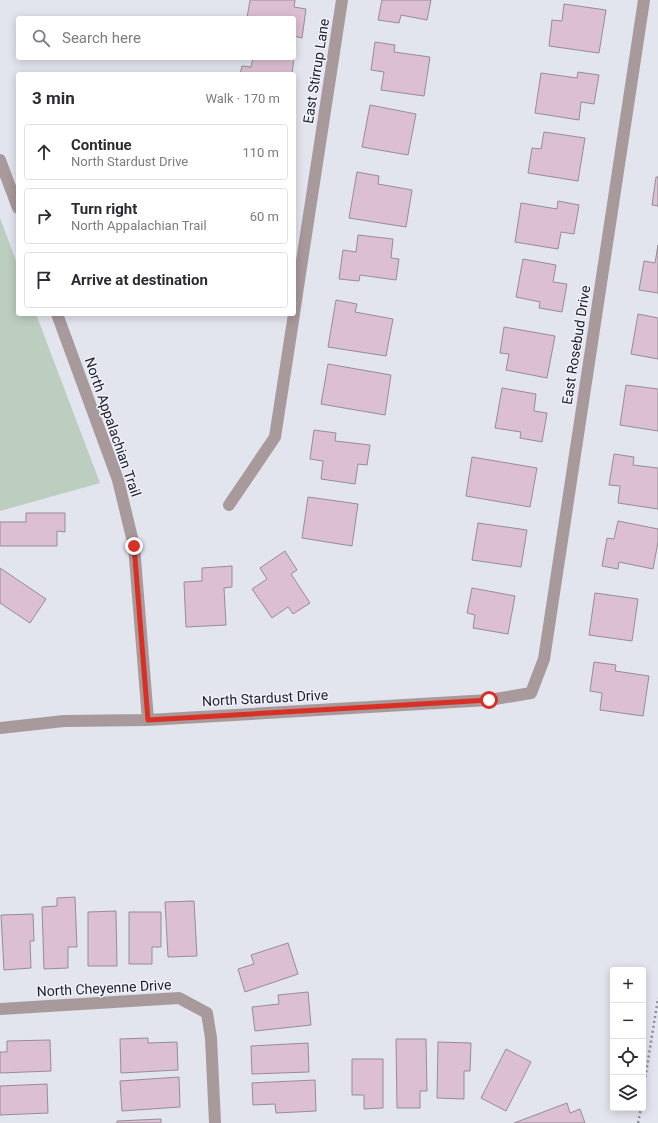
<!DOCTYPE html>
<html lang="en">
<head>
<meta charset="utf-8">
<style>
	body { margin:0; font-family:Roboto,sans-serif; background:#f7f7f7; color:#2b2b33 }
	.controls { position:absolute; right:12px; bottom:12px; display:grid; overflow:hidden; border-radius:4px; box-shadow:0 2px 10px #0003 }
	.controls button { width:36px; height:36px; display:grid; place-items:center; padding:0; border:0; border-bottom:1px solid #e1e1e2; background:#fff; color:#2b2b33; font:20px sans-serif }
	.stop { position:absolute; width:12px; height:12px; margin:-9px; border:3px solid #d93025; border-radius:50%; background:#fff }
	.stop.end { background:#d93025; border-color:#fff; box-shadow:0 1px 4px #0008 }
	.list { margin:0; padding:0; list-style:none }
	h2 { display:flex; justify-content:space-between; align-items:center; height:52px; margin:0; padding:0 16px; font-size:17px }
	h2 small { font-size:13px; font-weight:400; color:#7c7c81 }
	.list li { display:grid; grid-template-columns:26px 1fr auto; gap:12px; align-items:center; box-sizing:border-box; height:56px; margin:0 8px 8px; padding:0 8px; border:1px solid #e1e1e2; border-radius:4px }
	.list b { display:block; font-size:15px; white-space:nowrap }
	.list p { margin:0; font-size:13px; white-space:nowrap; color:#7c7c81 }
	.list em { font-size:13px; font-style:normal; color:#7c7c81 }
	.icon { flex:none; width:22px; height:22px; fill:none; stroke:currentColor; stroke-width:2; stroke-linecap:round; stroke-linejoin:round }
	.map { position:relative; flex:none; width:658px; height:1123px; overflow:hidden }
	.search { position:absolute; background:#fff; box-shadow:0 2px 10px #0003; left:16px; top:16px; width:280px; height:44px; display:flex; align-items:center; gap:10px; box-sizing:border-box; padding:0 14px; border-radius:4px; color:#7c7c81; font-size:15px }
	.panel { position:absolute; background:#fff; box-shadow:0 2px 10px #0003; left:16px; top:72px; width:280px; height:244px; border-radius:4px }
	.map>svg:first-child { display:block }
	.green { fill:#bbcec0 }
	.building { fill:#dcbfd2; stroke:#978d94 }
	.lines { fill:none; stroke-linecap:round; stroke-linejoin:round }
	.path { stroke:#8e8f96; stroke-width:2.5; stroke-dasharray:2 3; stroke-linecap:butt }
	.street { stroke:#a8999b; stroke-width:12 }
	.route { stroke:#d93025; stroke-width:5 }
	.labels { text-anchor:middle; stroke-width:3; stroke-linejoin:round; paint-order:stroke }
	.street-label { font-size:14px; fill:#1f1f23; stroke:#eff1fc }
</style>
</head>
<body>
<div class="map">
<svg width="658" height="1123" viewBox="0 0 658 1123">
	<rect width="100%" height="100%" fill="#e2e4ee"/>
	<path class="green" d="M 0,218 L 18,266 L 18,314 L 36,314 L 100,483 L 0,511 Z"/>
	<path class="building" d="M 250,0 L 295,0 L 294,7 L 306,9 L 302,38 L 294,36 L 294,18 L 247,18 Z
		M 382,0 L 431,0 L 427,20 L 401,15 L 399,23 L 378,20 Z
		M 564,4 L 606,10 L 599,53 L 549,46 L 552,20 L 562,21 Z
		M 375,42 L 395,45 L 394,52 L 430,57 L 424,96 L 381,90 L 384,72 L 371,70 Z
		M 294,56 L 294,57 L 292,74 L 240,74 L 242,66 L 251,67 L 253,58 L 294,58 Z
		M 578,72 L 599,75 L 594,104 L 581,102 L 579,120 L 535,113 L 541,73 L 577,78 Z
		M 370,105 L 416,114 L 408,155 L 362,147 Z
		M 544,132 L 585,138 L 578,181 L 528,173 L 532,148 L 541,149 Z
		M 357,172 L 379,176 L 378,184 L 412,190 L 406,227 L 349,218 Z
		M 656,177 L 658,177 L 658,206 L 652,205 Z
		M 558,201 L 579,205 L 574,234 L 561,232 L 558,249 L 515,242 L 521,203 L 557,209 Z
		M 358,235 L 393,239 L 391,258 L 399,259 L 396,280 L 360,275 L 359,281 L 339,279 L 343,250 L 356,252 Z
		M 658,245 L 658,293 L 639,290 L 644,261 L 655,263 Z
		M 523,259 L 556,265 L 553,282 L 567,284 L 562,312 L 539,308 L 540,302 L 516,297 Z
		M 336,300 L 357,304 L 355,312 L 393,319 L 386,356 L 328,347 Z
		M 638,314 L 658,318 L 658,359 L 631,354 Z
		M 504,327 L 555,336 L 547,378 L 506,370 L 509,354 L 500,353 Z
		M 328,364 L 391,375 L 385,415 L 321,404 Z
		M 626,385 L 658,389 L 658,431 L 620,425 Z
		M 502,388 L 536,394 L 534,411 L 547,413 L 542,442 L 520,438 L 521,432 L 495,428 Z
		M 314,430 L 336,433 L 335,441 L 370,445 L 367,465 L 358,464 L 355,484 L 321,479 L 323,461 L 310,459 Z
		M 614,454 L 634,457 L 633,465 L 658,468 L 658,509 L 618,503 L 620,486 L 609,485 Z
		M 472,457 L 537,468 L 530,507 L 466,496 Z
		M 308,497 L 358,504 L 352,546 L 302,538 Z
		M 26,513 L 65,513 L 65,532 L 57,531 L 57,546 L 0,546 L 0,522 L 26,522 Z
		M 618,521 L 658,529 L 658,542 L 653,569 L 619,562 L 618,569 L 602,566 L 607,538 L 614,539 Z
		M 478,523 L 527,530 L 521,567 L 472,560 Z
		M 285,551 L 297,570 L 291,574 L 310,603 L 293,614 L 288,607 L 272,618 L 252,589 L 267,579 L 260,568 Z
		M 232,566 L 232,587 L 224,588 L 226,625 L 186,627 L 184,582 L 202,581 L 202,568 Z
		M 0,568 L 46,599 L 30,623 L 0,603 Z
		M 472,588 L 515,596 L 508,634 L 473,628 L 475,615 L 467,613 Z
		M 595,593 L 638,599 L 632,641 L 589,635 Z
		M 594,662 L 616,665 L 615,671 L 649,676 L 643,716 L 600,710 L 602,693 L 590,691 Z
		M 75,897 L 77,947 L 68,947 L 68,968 L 44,969 L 42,907 L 57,906 L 57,898 Z
		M 194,901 L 197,956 L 168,957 L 165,902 Z
		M 116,911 L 117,966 L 88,966 L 88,912 Z
		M 129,912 L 161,912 L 161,947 L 152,947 L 152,964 L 129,964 Z
		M 33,914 L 34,941 L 30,941 L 31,968 L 4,970 L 1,915 Z
		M 288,943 L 298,974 L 245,992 L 238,969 L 254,964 L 251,955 Z
		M 308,992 L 311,1025 L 255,1031 L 252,1007 L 279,1004 L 278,995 Z
		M 148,1038 L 148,1043 L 177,1042 L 178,1070 L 121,1073 L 120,1039 Z
		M 396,1039 L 426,1039 L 427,1091 L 420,1091 L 420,1108 L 397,1108 Z
		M 50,1040 L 51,1071 L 0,1073 L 0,1052 L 7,1052 L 7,1041 Z
		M 438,1042 L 471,1043 L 470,1071 L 464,1071 L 464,1099 L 437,1098 Z
		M 308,1043 L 309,1072 L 252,1074 L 251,1046 Z
		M 506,1049 L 531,1062 L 506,1111 L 481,1098 Z
		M 352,1059 L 383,1059 L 383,1108 L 364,1109 L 364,1095 L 352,1095 Z
		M 179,1077 L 180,1107 L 122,1111 L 120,1081 Z
		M 315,1080 L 316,1111 L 276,1113 L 275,1104 L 253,1105 L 252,1083 Z
		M 47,1084 L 48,1113 L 0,1115 L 0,1086 Z
		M 567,1103 L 570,1113 L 580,1109 L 585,1123 L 514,1123 Z
		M 161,1119 L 161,1123 L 117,1123 L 117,1121 Z"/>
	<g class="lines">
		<path class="path" d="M 643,1092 L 658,998
			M 638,1123 L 641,1108"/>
		<path class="street" d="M 0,160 L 18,208
			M 294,313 L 342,0
			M 57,314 L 118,480 L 134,546 L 148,720
			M 229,505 L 275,437 L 294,314
			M 0,728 L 64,721 L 148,720 L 489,700 L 531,693 L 544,659 L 644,0
			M 0,1009 L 179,998 L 207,1013 L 211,1038 L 215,1123"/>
	</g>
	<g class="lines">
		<path class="route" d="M 134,546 L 148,720 L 489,700"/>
	</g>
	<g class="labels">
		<g class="street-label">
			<text transform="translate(316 71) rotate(-81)" y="5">East Stirrup Lane</text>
			<text transform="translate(576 345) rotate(-81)" y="5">East Rosebud Drive</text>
			<text transform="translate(113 427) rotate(71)" y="5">North Appalachian Trail</text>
			<text transform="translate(265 698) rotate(-3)" y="5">North Stardust Drive</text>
			<text transform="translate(104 988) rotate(-3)" y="5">North Cheyenne Drive</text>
		</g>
	</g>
</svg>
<div class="controls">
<button>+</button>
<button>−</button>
<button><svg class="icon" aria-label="locate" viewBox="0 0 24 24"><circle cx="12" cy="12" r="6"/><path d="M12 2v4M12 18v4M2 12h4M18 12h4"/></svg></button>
<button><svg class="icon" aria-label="layers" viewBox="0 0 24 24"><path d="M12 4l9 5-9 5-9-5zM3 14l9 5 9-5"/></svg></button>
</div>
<div class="stop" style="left:489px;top:700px"></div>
<div class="stop end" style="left:134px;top:546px"></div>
<div class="search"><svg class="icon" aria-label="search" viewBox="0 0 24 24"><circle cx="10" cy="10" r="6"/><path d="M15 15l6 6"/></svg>Search here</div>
<section class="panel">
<h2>3 min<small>Walk · 170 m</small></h2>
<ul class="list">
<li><svg class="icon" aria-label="ahead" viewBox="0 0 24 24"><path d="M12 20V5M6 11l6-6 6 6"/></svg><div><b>Continue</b><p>North Stardust Drive</p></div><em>110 m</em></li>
<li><svg class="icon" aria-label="right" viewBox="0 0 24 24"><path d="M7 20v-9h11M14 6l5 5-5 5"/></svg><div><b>Turn right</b><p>North Appalachian Trail</p></div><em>60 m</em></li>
<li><svg class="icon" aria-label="arrive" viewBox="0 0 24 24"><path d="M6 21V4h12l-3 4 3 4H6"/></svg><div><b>Arrive at destination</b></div></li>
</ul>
</section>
</div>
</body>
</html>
